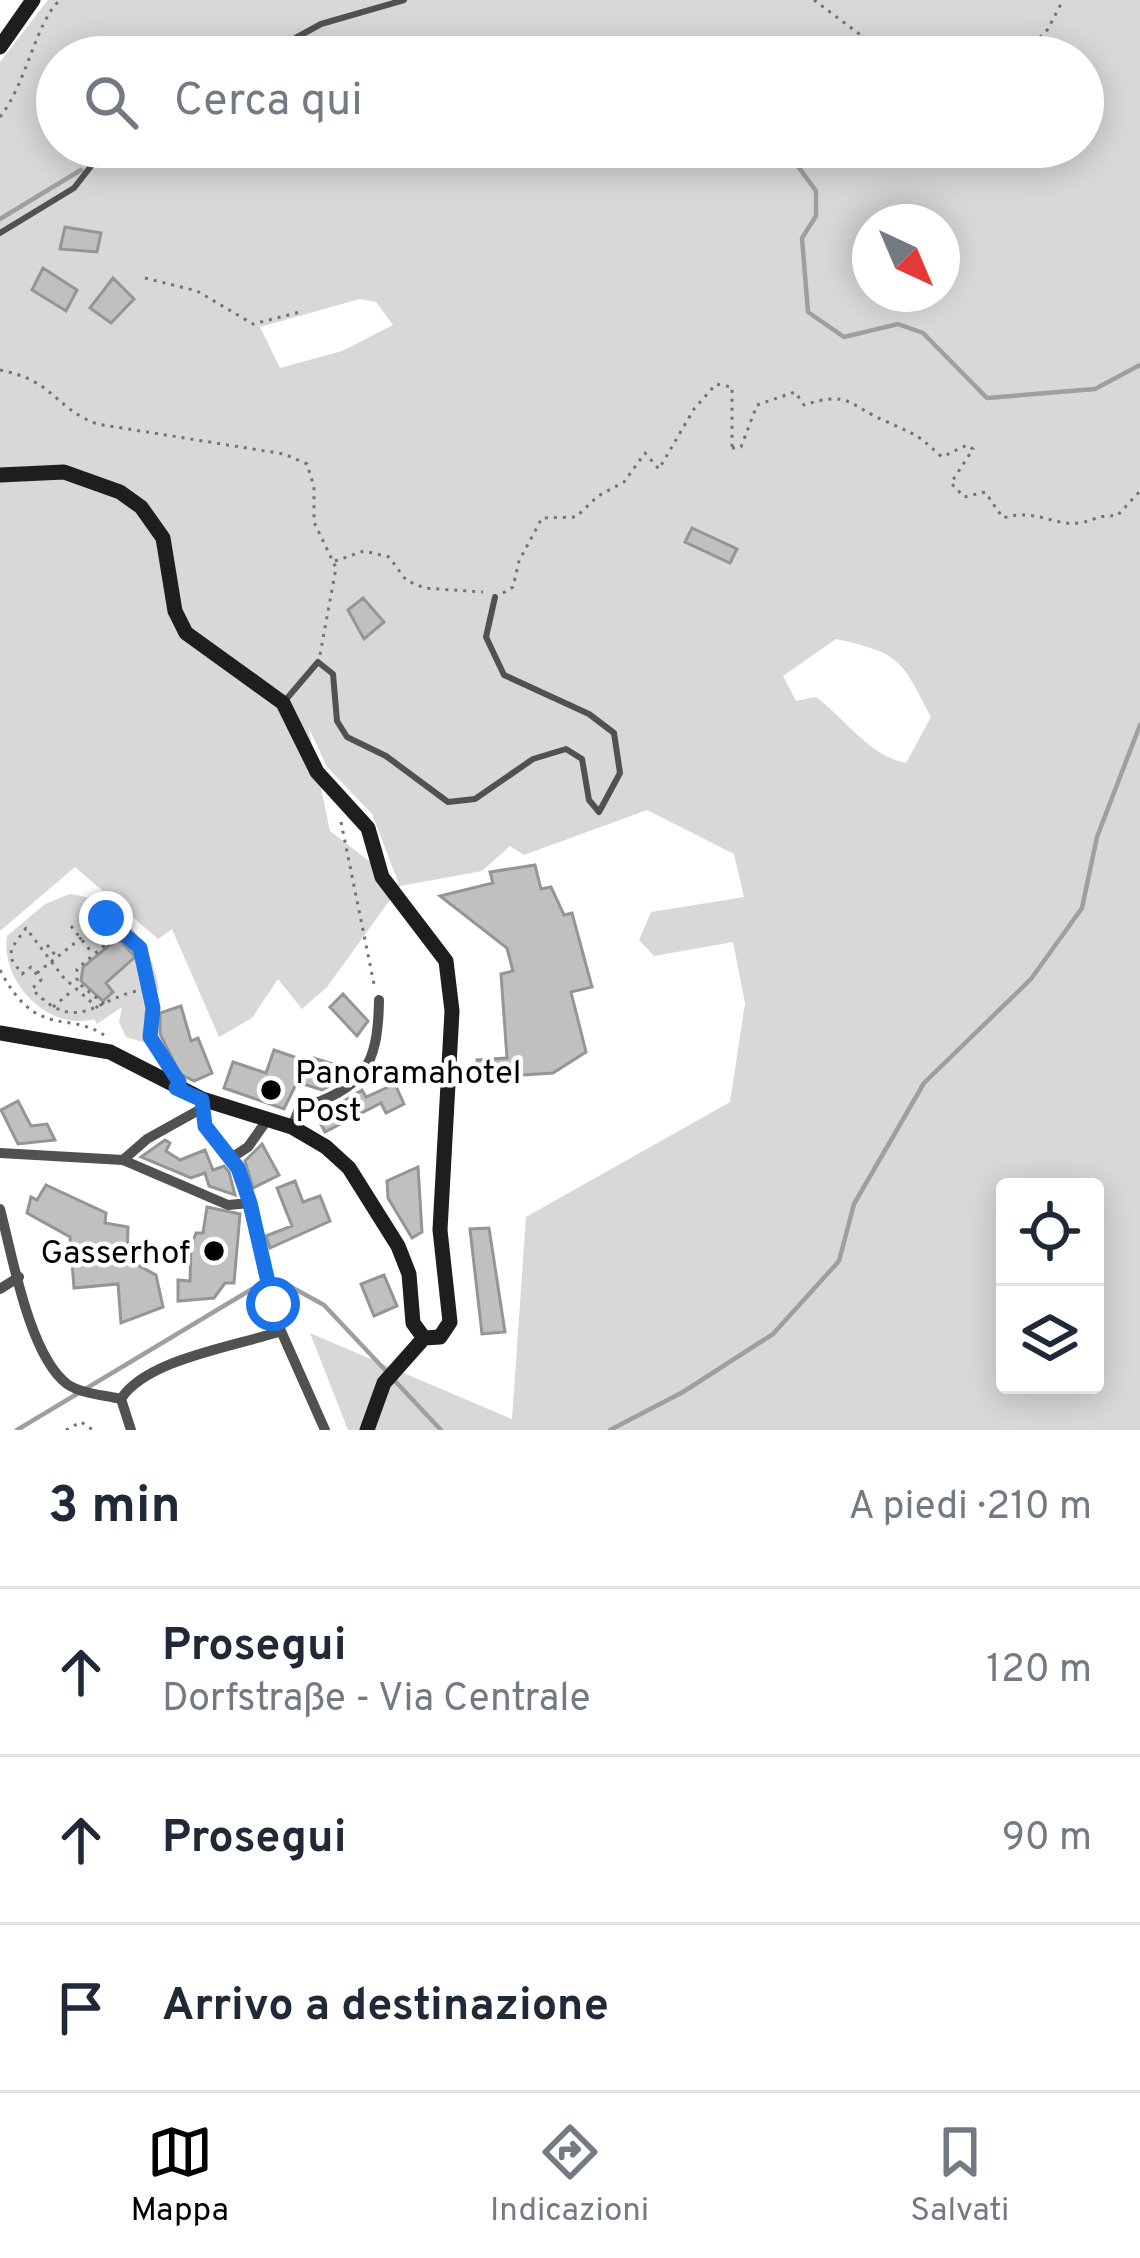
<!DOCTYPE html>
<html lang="it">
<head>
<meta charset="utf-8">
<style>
	body { margin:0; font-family:Overpass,sans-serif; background:#f2f2f3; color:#1f2937 }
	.controls { position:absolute; right:36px; bottom:36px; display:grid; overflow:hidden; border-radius:12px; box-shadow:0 6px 30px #0003 }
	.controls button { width:108px; height:108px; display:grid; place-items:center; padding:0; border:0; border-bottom:3px solid #e0e1e3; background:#fff; color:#1f2937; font:60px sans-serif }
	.compass { position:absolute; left:852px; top:204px; width:108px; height:108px; border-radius:50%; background:#fff; box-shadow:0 6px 30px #0003; rotate:136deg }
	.stop { position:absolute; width:36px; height:36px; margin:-27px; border:9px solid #1a73e8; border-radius:50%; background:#fff }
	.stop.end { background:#1a73e8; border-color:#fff; box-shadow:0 3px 12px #0008 }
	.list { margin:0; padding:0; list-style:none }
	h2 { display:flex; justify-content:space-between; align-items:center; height:156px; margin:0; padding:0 48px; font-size:51px }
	h2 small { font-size:39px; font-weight:400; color:#747a83 }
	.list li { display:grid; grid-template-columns:78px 1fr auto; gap:36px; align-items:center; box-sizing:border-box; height:168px; padding:0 48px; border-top:3px solid #e0e1e3 }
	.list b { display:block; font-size:45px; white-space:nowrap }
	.list p { margin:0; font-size:39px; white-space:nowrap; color:#747a83 }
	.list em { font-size:39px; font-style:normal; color:#747a83 }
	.icon { flex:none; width:66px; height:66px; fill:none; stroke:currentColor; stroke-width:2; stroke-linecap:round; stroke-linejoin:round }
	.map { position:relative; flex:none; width:1140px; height:1430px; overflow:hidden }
	.search { position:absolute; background:#fff; box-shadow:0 6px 30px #0003; left:36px; right:36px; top:36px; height:132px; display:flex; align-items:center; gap:30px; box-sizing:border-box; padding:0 42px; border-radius:66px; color:#747a83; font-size:45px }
	.sheet { height:660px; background:#fff }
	nav { display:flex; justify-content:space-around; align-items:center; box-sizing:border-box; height:168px; border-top:3px solid #e0e1e3; background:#fff; font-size:33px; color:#747a83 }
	nav a { display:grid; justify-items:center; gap:6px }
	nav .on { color:#000 }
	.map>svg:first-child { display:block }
	.green { fill:#d8d8d8; fill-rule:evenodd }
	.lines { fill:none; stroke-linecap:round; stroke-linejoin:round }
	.stream { stroke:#9f9f9f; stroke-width:4.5 }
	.building { fill:#c0c0c0; stroke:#959595; stroke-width:3 }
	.path { stroke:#737373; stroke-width:3; stroke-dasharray:3 6; stroke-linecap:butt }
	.lane { stroke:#515151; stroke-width:6 }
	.street { stroke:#515151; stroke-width:10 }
	.secondary { stroke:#1e1e1e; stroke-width:15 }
	.route { stroke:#1a73e8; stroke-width:15 }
	.poi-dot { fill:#000; stroke:#fff; stroke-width:4.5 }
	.labels { text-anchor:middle; stroke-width:9; stroke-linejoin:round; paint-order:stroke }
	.poi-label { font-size:33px; fill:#000; stroke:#fff; text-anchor:start }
</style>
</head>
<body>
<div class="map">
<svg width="1140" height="1430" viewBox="0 0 1140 1430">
	<rect width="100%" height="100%" fill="#fff"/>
	<path class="green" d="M 48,0 L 1140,0 L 1140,1430 L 348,1430 L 310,1333 L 512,1419 L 526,1217 L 730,1102 L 745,1003 L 733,942 L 654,956 L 639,940 L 651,912 L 744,897 L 734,854 L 647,810 L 524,855 L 510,846 L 482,871 L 400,886 L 327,987 L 302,1009 L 278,979 L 252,1018 L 219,1037 L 172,929 L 158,939 L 75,867 L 0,931 L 0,62 ZM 57,57 L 1083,57 L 1083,147 L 57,147 ZM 870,222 L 942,222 L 942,294 L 870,294 ZM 360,299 L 376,302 L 393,325 L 342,351 L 280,368 L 260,327 ZM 836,639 C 900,653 901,659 931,717 L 906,763 C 869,756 847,720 816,697 L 796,701 L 783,676 ZM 308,726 L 327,767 L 372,814 L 399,884 L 330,831 ZM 1005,1187 L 1095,1187 L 1095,1385 L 1005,1385 Z
		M 70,894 C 118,899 153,944 159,989 L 144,997 L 150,1011 L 146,1043 L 126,1037 L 119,1022 L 122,1007 L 97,1024 L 94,1019 C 50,1032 0,983 7,936 L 45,904 Z"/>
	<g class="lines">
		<path class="stream" d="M 784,147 L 816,191 L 816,216 L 802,238 L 808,312 L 844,337 L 898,324 L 923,333 L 987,398 L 1095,389 L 1140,365
			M 109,162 L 130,147
			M 0,219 L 81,170
			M 394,1380 L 441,1430
			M 17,1430 L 252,1289 L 284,1283 L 324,1305 L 387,1372
			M 610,1430 L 683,1392 L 773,1334 L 839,1261 L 854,1204 L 924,1083 L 1031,979 L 1082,908 L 1097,837 L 1140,725"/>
	</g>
	<path class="building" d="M 65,227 L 101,233 L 97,252 L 60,249 Z
		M 43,268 L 77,290 L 66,311 L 32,290 Z
		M 113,278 L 134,299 L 111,323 L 90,308 Z
		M 692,528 L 737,549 L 730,563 L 685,542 Z
		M 363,598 L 384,622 L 364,639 L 348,610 Z
		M 535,865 L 541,889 L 551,887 L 564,915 L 572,913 L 592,987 L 571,992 L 586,1052 L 553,1073 L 478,1078 L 477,1060 L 507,1058 L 501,974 L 513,971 L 507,948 L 440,896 L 493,883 L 490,872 Z
		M 118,938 L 135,957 L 106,983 L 113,992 L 103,1001 L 81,981 L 83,967 Z
		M 343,994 L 368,1021 L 357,1036 L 330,1007 Z
		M 181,1006 L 191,1041 L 198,1038 L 212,1073 L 194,1081 L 180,1074 L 160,1034 L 160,1013 Z
		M 274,1050 L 312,1063 L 314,1058 L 333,1064 L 328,1078 L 335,1083 L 322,1090 L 297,1082 L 284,1109 L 224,1088 L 233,1062 L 266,1073 Z
		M 395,1084 L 404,1104 L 386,1113 L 381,1103 L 325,1132 L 317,1117 L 362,1090 L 366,1097 Z
		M 18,1101 L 31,1126 L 47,1124 L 55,1140 L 18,1144 L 1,1110 Z
		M 165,1140 L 170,1143 L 166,1151 L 180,1160 L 205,1150 L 213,1170 L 224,1166 L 229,1172 L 235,1195 L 209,1186 L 205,1173 L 191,1178 L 141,1157 Z
		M 262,1144 L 279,1175 L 253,1188 L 245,1161 Z
		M 418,1167 L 422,1232 L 412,1238 L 388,1198 L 387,1181 Z
		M 295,1181 L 303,1202 L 320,1196 L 330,1221 L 270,1248 L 266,1236 L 292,1226 L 277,1188 Z
		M 46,1185 L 106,1213 L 105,1223 L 128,1227 L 127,1259 L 156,1275 L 163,1307 L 121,1323 L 118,1284 L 74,1288 L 70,1237 L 27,1213 L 31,1197 L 37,1200 Z
		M 207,1207 L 240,1214 L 234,1283 L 225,1283 L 214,1298 L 178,1301 L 178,1280 L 190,1281 L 191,1246 L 196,1233 L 203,1233 Z
		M 489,1228 L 505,1332 L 482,1334 L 470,1229 Z
		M 384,1275 L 397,1306 L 374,1316 L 361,1284 Z"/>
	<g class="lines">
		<path class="path" d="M 814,0 L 890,57
			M 1021,57 L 1048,29 L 1063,0
			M 0,117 C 27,83 35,23 60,0
			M 145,278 L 197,291 L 253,324 L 300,312
			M 0,370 C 55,381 53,407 97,424 L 284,454 L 307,464 L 314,487 L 314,522 L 336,568 L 320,655
			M 732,448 L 741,447 L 757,405 L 795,392 L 804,405 C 850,390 848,405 885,421 C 918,436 914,432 942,457 L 967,445 L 973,449 L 951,483 L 964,497 L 985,492 L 1003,518 C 1036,508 1052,526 1079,523 C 1093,521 1100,514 1117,516 L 1140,491
			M 335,561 L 364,551 L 389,557 L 406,580 L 424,588 L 483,592
			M 503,593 L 513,587 L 519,561 L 542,518 L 576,517 L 598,496 L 624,482 L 645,453 L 659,469 L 694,409 L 716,384 L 732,387 L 732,448
			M 341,822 L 375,989
			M 88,903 C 104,916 130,931 140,949 C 160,986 139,1028 164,1062
			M 71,926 L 93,954
			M 47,945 L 56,956
			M 0,970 C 38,1043 70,1008 108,1038
			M 37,973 L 105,919
			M 104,1004 L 77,982 L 77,969 L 120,932
			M 53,1007 L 73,990
			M 98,1008 L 63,977 L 26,928 L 11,949 L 12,960 L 22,974 L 31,967 L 41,980 L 32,989 C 81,1040 97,993 150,989
			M 66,1430 L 81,1422 L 93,1430"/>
		<path class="lane" d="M 261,57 L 321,24 L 404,0
			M 0,233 L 74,188 L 106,147
			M 283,703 L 318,662 L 333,674 L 337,721 L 347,737 L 386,756 L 448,802 L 475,799 L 533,759 L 566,749 L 582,759 L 589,800 L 599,812 L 620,773 L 614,733 L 589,714 L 504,675 L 486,637 L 495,597"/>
		<path class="street" d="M 202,1099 L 205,1125 L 238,1168 L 281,1331 L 325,1430
			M 292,1127 L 299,1109 C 363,1088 378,1068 379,1000
			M 0,1153 L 123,1160 L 228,1205 L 250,1203
			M 231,1158 L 248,1147 L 267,1120
			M 123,1160 L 147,1139 L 199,1110
			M 0,1209 C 12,1254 29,1355 67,1384 C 81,1394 105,1395 121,1399
			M 0,1289 L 19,1277
			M 131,1430 L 121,1399 C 146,1359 237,1346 281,1331"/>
		<path class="secondary" d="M 0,47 L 33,0
			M 0,475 L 64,472 L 120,492 L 141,507 L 163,538 L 175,611 L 186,633 L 283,703 L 317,772 L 368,828 L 382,877 L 446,961 L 452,1011 L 440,1230 L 450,1322 L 440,1337 L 424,1338
			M 0,1033 L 110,1052 L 202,1099 L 292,1127 L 326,1147 L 349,1168 L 398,1246 L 409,1274 L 413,1323 L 424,1338
			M 367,1430 L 384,1383 L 424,1338"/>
	</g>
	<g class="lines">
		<path class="route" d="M 106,918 L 140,948 L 153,1008 L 150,1037 L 179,1082 L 176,1088 L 202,1100 L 205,1126 L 238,1168 L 250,1203 L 273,1304"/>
	</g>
	<g class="poi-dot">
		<circle cx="271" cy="1090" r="12"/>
		<circle cx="214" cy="1251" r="12"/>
	</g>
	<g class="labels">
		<g class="poi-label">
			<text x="295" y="1083">Panoramahotel<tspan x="295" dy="38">Post</tspan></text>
			<text x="190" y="1263" text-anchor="end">Gasserhof</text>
		</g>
	</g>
</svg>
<div class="controls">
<button><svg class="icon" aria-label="locate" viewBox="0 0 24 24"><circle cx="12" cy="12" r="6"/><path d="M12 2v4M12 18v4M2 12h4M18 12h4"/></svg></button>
<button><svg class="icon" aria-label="layers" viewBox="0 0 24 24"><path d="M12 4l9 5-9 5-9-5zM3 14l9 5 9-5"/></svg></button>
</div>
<svg class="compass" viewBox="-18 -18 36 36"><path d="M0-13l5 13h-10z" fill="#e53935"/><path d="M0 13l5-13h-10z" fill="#747a83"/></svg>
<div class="stop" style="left:273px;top:1304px"></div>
<div class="stop end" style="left:106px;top:918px"></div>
<div class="search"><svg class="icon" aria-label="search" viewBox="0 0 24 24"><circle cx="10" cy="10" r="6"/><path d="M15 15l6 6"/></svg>Cerca qui</div>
</div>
<section class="sheet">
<h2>3 min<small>A piedi · 210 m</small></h2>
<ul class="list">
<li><svg class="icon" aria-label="ahead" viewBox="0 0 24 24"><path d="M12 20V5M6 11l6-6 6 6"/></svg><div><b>Prosegui</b><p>Dorfstraße - Via Centrale</p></div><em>120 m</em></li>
<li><svg class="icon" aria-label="ahead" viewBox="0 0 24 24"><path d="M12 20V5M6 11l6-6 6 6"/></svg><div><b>Prosegui</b></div><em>90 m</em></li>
<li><svg class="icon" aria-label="arrive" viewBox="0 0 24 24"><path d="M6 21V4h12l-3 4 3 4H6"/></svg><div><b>Arrivo a destinazione</b></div></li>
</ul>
</section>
<nav>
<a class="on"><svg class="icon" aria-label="map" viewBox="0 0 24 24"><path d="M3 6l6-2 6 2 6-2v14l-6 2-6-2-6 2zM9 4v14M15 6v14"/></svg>Mappa</a>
<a><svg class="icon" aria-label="directions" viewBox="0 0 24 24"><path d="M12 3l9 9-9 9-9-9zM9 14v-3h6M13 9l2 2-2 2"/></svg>Indicazioni</a>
<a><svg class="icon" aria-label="saved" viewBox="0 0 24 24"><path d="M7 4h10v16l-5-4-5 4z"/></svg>Salvati</a>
</nav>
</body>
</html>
